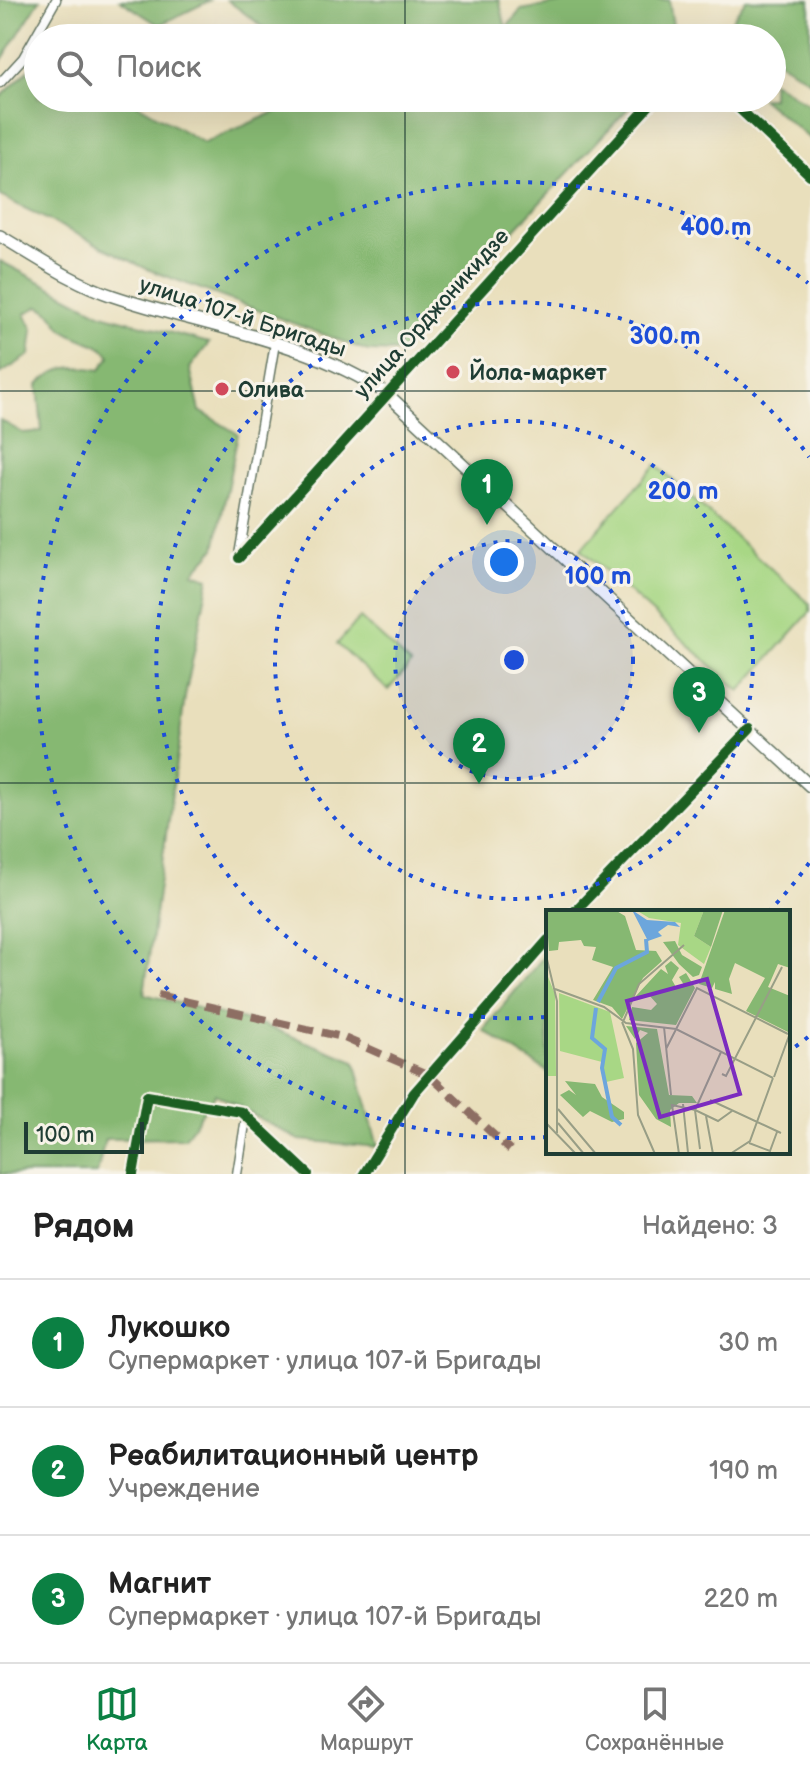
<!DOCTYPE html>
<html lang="ru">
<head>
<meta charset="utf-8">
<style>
	body { margin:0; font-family:"Balsamiq Sans",sans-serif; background:#f6f6f6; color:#222 }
	.scale { position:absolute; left:24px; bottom:20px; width:120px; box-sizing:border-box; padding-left:8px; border:4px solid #1f3d34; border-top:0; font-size:22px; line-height:28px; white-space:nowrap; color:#1f3d34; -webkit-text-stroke:6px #f7f3e8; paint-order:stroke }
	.you { position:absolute; left:504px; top:562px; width:28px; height:28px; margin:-20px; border:6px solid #fff; border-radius:50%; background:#1a73e8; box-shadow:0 0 0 12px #1a73e833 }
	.badge { display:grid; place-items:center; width:52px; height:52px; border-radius:50%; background:#0b8043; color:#fff; font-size:26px; font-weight:700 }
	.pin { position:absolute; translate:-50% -66px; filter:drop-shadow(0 2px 4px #0008) }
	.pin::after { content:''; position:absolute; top:42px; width:28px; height:24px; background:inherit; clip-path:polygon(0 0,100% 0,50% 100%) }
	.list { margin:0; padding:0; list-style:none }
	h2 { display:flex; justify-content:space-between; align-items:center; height:104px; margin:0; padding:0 32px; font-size:34px }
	h2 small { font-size:26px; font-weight:400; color:#767676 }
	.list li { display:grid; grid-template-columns:52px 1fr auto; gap:24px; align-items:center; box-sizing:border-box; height:128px; padding:0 32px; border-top:2px solid #e0e0e0 }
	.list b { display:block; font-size:30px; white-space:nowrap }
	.list p { margin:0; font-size:26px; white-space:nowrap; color:#767676 }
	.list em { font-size:26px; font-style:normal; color:#767676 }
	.icon { flex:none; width:44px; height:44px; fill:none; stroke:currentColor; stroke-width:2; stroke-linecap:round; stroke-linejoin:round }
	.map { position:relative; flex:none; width:810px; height:1174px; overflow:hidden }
	.search { position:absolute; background:#fff; box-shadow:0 8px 32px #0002; left:24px; right:24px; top:24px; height:88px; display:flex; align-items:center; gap:20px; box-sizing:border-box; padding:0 28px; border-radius:44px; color:#767676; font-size:30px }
	.sheet { height:488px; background:#fff }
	nav { display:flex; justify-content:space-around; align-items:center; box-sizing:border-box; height:112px; border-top:2px solid #e0e0e0; background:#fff; font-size:22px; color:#767676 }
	nav a { display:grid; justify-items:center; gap:4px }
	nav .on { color:#0b8043 }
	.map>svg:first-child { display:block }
	.green { fill:#a8d785; stroke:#648a5c; stroke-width:2 }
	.forest { fill:#86b872; stroke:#527a53; stroke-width:2 }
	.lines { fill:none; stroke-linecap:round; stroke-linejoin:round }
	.street-casing { stroke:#667664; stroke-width:11 }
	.secondary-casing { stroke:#667664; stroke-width:14 }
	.street { stroke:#fff; stroke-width:8 }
	.secondary { stroke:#fff; stroke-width:11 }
	.quiet { stroke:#8d6e63; stroke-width:8; stroke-dasharray:16 8; stroke-linecap:butt }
	.cycleway-casing { stroke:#f7f3e8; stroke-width:15 }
	.cycleway { stroke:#1b5e20; stroke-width:10 }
	.grid { fill:none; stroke:#1f3d34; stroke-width:2; stroke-opacity:0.55 }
	.ring { fill:none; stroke:#1d4ed8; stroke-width:4; stroke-dasharray:4 8 }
	.poi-dot { fill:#d1495b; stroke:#f7f3e8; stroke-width:3 }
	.labels { text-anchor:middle; stroke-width:6; stroke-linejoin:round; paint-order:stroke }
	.street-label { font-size:22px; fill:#1f3d34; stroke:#f7f3e8 }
	.poi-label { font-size:22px; font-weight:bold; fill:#1f3d34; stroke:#f7f3e8; text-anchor:start }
	.inset-river { fill:none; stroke:#6ca6dc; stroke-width:4 }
	.inset-road { fill:none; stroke:#989e86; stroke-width:2 }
	.view { fill:#7b2cbf; fill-opacity:0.15; stroke:#7b2cbf; stroke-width:4 }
	.inset-edge { fill:none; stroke:#1f3d34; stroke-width:4 }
	.centre { fill:#1d4ed8; stroke:#f7f3e8; stroke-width:4 }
	.ring-label { font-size:24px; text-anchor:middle; font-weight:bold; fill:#1d4ed8; stroke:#f7f3e8; stroke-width:6; stroke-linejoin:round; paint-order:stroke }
</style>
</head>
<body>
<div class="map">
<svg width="810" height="1174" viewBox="0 0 810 1174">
	<rect width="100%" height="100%" fill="#f7f3e8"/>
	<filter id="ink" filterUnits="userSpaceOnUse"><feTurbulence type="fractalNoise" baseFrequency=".0125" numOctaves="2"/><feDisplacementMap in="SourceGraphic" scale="16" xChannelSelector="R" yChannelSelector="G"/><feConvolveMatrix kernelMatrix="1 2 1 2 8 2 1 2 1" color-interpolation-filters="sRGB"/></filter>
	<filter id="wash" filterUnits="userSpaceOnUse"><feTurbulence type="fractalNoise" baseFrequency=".006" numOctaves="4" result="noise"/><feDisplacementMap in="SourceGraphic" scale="32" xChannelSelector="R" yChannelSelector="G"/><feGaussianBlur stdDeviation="1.8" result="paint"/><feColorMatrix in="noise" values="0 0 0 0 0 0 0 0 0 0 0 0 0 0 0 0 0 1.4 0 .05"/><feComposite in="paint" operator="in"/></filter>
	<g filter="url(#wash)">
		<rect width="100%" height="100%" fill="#e9dfbc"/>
		<path class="green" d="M 656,465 L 810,604 L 810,612 L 740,691 L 581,549 Z
			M 360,618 L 411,664 L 388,690 L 337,644 Z"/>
		<path class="forest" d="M 0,0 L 40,0 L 0,63 Z
			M 120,0 L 211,0 L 159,25 Z
			M 227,0 L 499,0 L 506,28 L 521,10 L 582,0 L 669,0 L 675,38 L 278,38 Z
			M 746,0 L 810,0 L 810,81 L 772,57 L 772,38 L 742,38 L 726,28 Z
			M 29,69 L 38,70 L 38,98 L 127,98 L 204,143 L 280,110 L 280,98 L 638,98 L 400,352 L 368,351 L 147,269 L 0,196 L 0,98 Z
			M 772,81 L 810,105 L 810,139 L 761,98 L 772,98 Z
			M 0,261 L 102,314 L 209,343 L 190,368 L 200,411 L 238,434 L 215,549 L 193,573 L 209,578 L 185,697 L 144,994 L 263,1025 L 355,1061 L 378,1147 L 299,1140 L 215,1094 L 185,1138 L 105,1139 L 97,1174 L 0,1174 L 0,420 L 23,433 L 42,431 L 38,385 C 57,365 74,365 100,370 L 110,356 C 99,340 78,342 63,329 C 53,319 54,312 39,306 L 25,314 L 33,329 L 30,355 L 0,374 Z
			M 548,951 L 548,1072 L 483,1030 Z"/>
	</g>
	<g filter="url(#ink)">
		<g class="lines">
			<defs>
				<path id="street" d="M 0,83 L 23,58 L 56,0
					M 728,98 L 810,175
					M 239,555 L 275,343
					M 239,558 L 656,98
					M 574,912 L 750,729
					M 133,1174 L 147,1096 L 242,1112 L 308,1174
					M 237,1174 L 246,1118
					M 364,1174 L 414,1093 L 548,940"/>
				<path id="secondary" d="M 0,236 C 36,257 73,283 113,296 C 204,327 306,339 387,394 L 810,786"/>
			</defs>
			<use href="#street" class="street-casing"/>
			<use href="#secondary" class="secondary-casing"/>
			<use href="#street" class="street"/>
			<use href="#secondary" class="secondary"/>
			<path class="quiet" d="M 158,995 L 342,1037 L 429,1075 L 510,1150"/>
			<defs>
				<path id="cycleway" d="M 728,98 L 810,175
					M 239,558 L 656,98
					M 574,912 L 750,729
					M 133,1174 L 147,1096 L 242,1112 L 308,1174
					M 364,1174 L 414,1093 L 548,940"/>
			</defs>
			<use href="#cycleway" class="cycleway-casing"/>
			<use href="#cycleway" class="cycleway"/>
		</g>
	</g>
	<path class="grid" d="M 405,0 L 405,38M 405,98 L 405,1174M 0,391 L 810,391M 0,783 L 810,783"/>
	<circle cx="514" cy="660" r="119" fill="#1d4ed8" fill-opacity=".12"/>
	<g class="ring">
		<circle cx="514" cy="660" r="119"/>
		<circle cx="514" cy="660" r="239"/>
		<path d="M809 863A358 358 0 0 1 769 911M545 1017A358 358 0 1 1 809 457"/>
		<path d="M808 1037A478 478 0 0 1 788 1052M547 1137A478 478 0 1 1 808 283"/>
	</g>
	<g class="poi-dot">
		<circle cx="453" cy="372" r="8"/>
		<circle cx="222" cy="389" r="8"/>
	</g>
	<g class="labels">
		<g class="street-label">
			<text transform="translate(431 313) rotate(-48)" y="8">улица Орджоникидзе</text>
			<text transform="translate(243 316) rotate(18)" y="8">улица 107-й Бригады</text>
		</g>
		<g class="poi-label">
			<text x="469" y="380">Йола-маркет</text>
			<text x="238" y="397">Олива</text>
		</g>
	</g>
	<g transform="translate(546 910)">
		<rect width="244" height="244" fill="#e9dfbc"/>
		<path d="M 90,0 L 158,0 L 148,26 L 165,37 L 158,54 L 132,35 L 135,13 L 103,8 ZM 0,62 L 9,84 L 10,166 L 0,166 ZM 13,83 L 64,102 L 78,168 L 60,172 L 56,152 L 14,141 Z" fill="#a8d785"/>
		<path d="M 0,0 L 69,0 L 79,6 L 90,40 L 110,41 L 116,51 L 97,68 L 76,109 L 66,97 L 47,90 L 67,57 L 46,50 L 50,37 L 38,36 L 35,30 L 13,32 L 12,40 L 3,41 ZM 158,0 L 177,0 L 165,37 L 148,26 ZM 179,0 L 244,0 L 244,58 L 232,54 L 222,77 L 244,86 L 242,122 L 200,101 L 219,68 L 189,53 L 183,69 L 186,84 L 169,79 L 169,72 L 166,78 L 153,74 ZM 129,31 L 136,45 L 156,57 L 153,65 L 147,67 L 133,54 L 117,32 ZM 125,51 L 133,58 L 126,70 L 131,79 L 138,75 L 133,67 L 140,63 L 149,78 L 130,115 L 83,110 L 86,97 L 105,100 L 111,94 L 103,85 L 89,87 L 115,59 L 122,64 L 119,56 ZM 80,116 L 111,119 L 123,185 L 146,186 L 151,193 L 133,193 L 124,200 L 125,217 L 110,209 L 93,185 L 90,133 L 102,123 L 94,120 L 89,129 ZM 19,171 L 49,174 L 56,187 L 78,202 L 78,209 L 66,212 L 44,201 L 37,207 L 14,185 L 23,180 L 30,185 Z" fill="#86b872"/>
		<path d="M 86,0 L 101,10 L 129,12 L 134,17 L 122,15 L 112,22 L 116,26 L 102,31 Z" fill="#6ca6dc"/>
		<path class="inset-river" d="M 52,92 L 70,58 L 101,42 L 100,29M 50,98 L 46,128 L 59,139 L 56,158 L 66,207 L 75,215"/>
		<path class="inset-road" d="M 0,45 L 11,91 L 11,223M 9,79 L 58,97 L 80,113 L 130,119 L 227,168M 76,112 L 87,139 L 92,205 L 109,244M 77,112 L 93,74 L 138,35M 118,117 L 125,185M 120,139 L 151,78 L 242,124M 175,142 L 149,200 L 172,211 L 186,201M 176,164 L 180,166 L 236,57M 228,167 L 244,123M 164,190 L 235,223M 137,194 L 142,243M 12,199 L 50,244M 160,206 L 167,244M 0,213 L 30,244M 12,213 L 38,244M 203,233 L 224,241 L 231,222M 133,244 L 126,195 L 149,200 L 154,239M 184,244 L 204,231 L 227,168"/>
		<path class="view" d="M 161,69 L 194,184 L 114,207 L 81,91 Z"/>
		<rect width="244" height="244" class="inset-edge"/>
	</g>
	<circle cx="514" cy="660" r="12" class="centre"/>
	<g class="ring-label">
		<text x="716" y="235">400 m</text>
		<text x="665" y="344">300 m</text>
		<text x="683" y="499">200 m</text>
		<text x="598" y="584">100 m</text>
	</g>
</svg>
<div class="scale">100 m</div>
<div class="you"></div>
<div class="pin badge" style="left:487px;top:525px">1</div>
<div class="pin badge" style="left:479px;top:784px">2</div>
<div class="pin badge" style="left:699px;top:733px">3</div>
<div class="search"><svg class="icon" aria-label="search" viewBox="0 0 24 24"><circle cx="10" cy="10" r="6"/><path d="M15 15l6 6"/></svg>Поиск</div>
</div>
<section class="sheet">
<h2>Рядом<small>Найдено: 3</small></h2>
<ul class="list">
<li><span class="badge">1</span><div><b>Лукошко</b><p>Супермаркет · улица 107-й Бригады</p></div><em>30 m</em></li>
<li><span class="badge">2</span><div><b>Реабилитационный центр</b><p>Учреждение</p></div><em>190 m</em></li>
<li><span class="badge">3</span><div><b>Магнит</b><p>Супермаркет · улица 107-й Бригады</p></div><em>220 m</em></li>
</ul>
</section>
<nav>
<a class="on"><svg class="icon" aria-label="map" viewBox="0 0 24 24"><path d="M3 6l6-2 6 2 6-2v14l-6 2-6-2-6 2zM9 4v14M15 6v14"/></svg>Карта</a>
<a><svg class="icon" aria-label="directions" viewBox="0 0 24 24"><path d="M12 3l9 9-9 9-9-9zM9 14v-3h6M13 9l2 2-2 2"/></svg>Маршрут</a>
<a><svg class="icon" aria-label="saved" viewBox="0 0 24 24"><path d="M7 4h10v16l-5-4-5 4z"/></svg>Сохранённые</a>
</nav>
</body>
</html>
